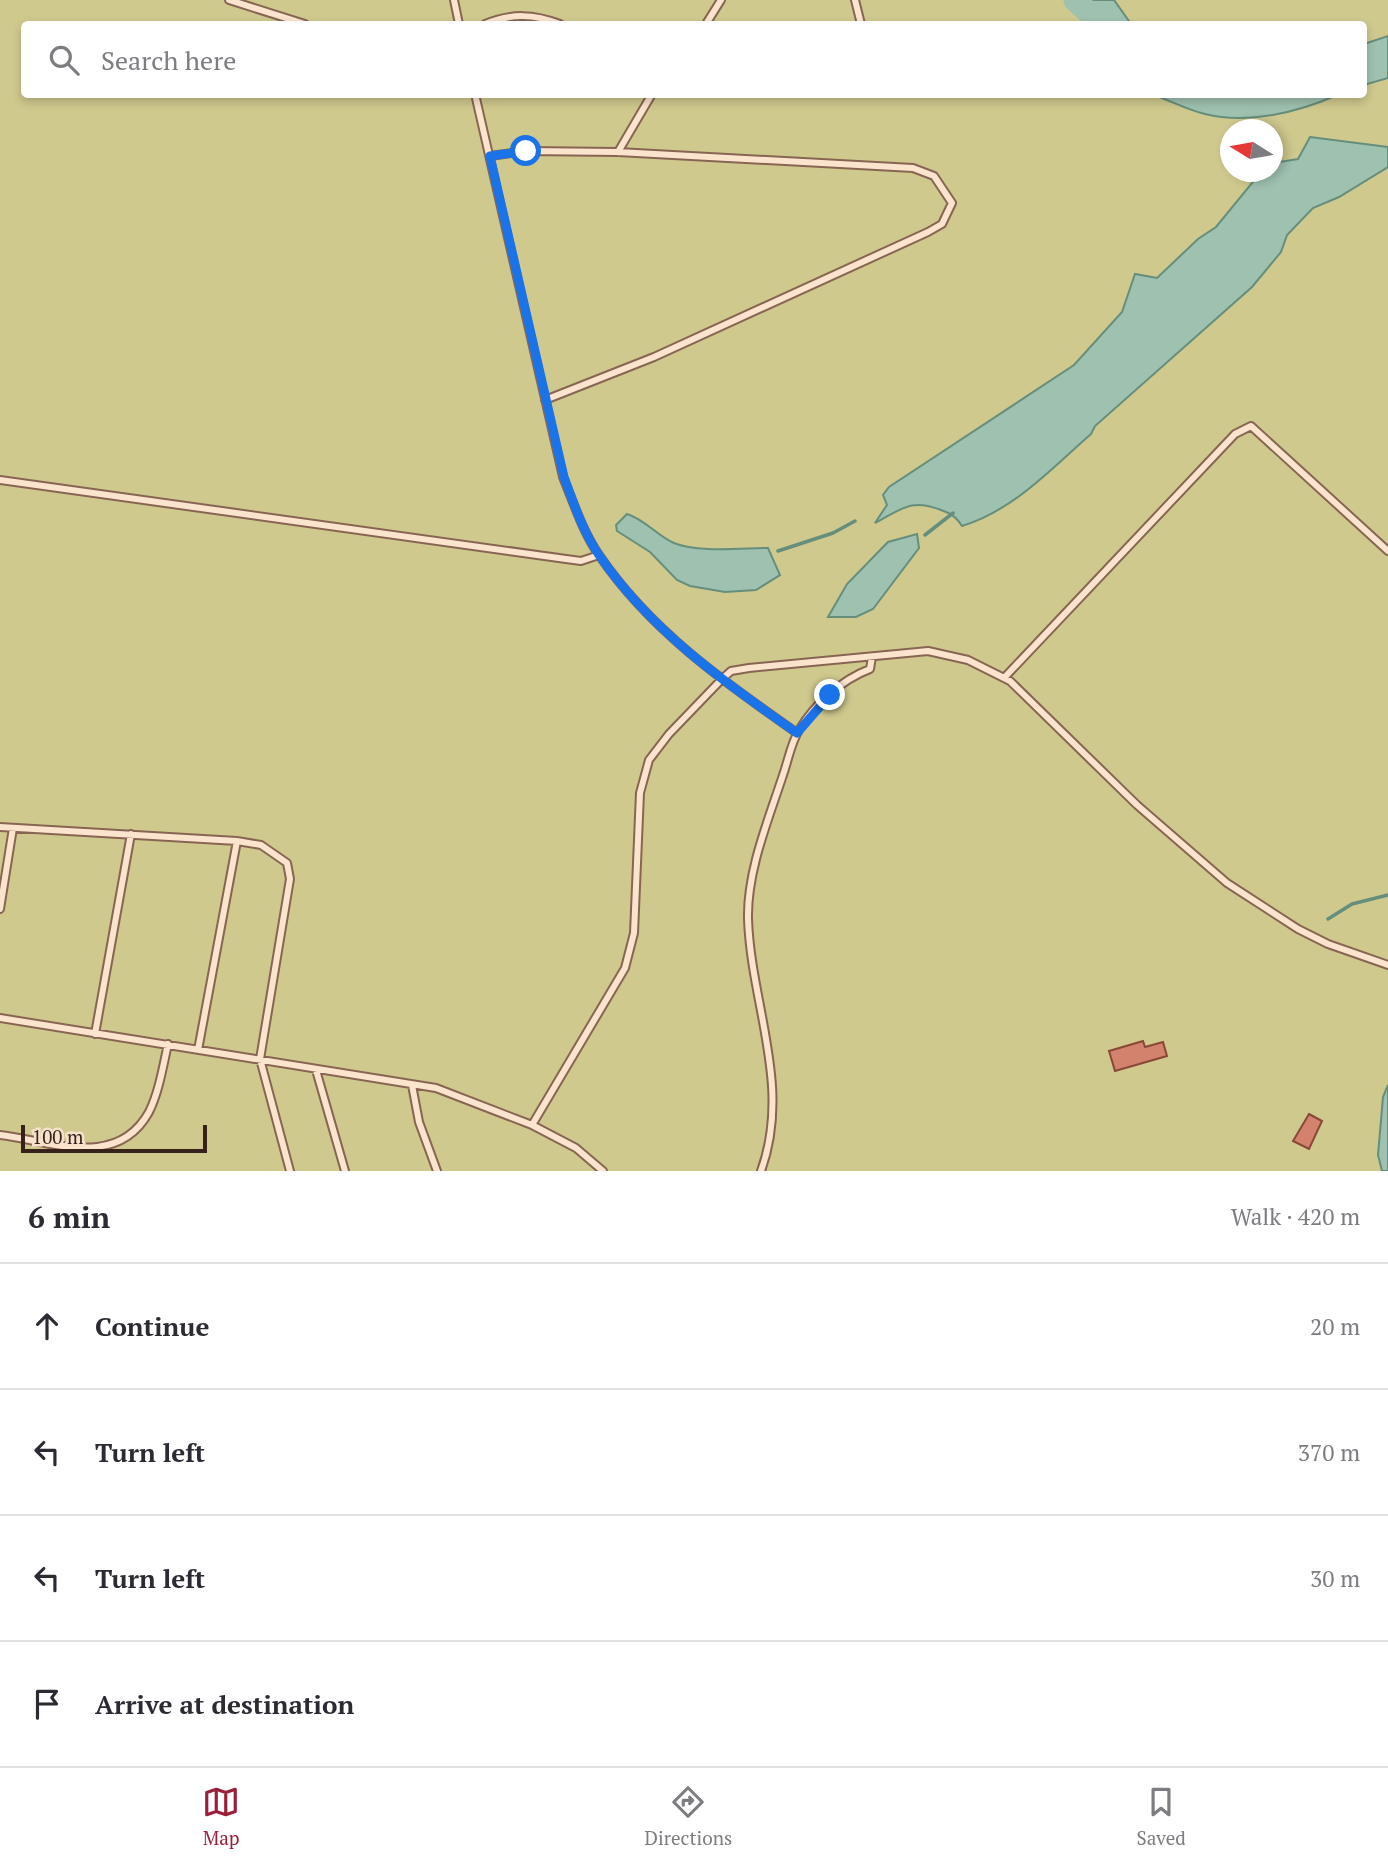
<!DOCTYPE html>
<html lang="en">
<head>
<meta charset="utf-8">
<style>
	body { margin:0; font-family:"PT Serif",serif; background:#f7f7f7; color:#2b2b33 }
	.compass { position:absolute; left:1220px; top:119px; width:63px; height:63px; border-radius:50%; background:#fff; box-shadow:0 4px 10px #0003; rotate:281deg }
	.scale { position:absolute; left:21px; bottom:18px; width:186px; box-sizing:border-box; padding-left:7px; border:4px solid #36221a; border-top:0; font-size:19px; line-height:24px; white-space:nowrap; color:#36221a; -webkit-text-stroke:5px #f8e1ca; paint-order:stroke }
	.stop { position:absolute; width:21px; height:21px; margin:-16px; border:5px solid #1a73e8; border-radius:50%; background:#fff }
	.stop.end { background:#1a73e8; border-color:#fff; box-shadow:0 2px 7px #0008 }
	.list { margin:0; padding:0; list-style:none }
	h2 { display:flex; justify-content:space-between; align-items:center; height:91px; margin:0; padding:0 28px; font-size:30px }
	h2 small { font-size:23px; font-weight:400; color:#7c7c81 }
	.list li { display:grid; grid-template-columns:46px 1fr auto; gap:21px; align-items:center; box-sizing:border-box; height:126px; padding:0 28px; border-top:2px solid #e1e1e2 }
	.list b { display:block; font-size:26px; white-space:nowrap }
	.list em { font-size:23px; font-style:normal; color:#7c7c81 }
	.icon { flex:none; width:38px; height:38px; fill:none; stroke:currentColor; stroke-width:2; stroke-linecap:round; stroke-linejoin:round }
	.map { position:relative; flex:none; width:1388px; height:1171px; overflow:hidden }
	.search { position:absolute; background:#fff; box-shadow:0 4px 10px #0003; left:21px; right:21px; top:21px; height:77px; display:flex; align-items:center; gap:18px; box-sizing:border-box; padding:0 24px; border-radius:7px; color:#7c7c81; font-size:26px }
	.sheet { height:595px; background:#fff }
	nav { display:flex; justify-content:space-around; align-items:center; box-sizing:border-box; height:98px; border-top:2px solid #e1e1e2; background:#fff; font-size:19px; color:#7c7c81 }
	nav a { display:grid; justify-items:center; gap:4px }
	nav .on { color:#9b1f39 }
	.map>svg:first-child { display:block }
	.green { fill:#cfc98e; fill-rule:evenodd }
	.water { fill:#9fc1b0; stroke:#668e7c; stroke-width:2 }
	.lines { fill:none; stroke-linecap:round; stroke-linejoin:round }
	.stream { stroke:#668e7c; stroke-width:3.5 }
	.river { stroke:#9fc1b0; stroke-width:23 }
	.building { fill:#d2826d; stroke:#894738; stroke-width:2 }
	.service-casing { stroke:#886553; stroke-width:10 }
	.service { stroke:#fbe4cd; stroke-width:6 }
	.route { stroke:#1a73e8; stroke-width:9 }
</style>
</head>
<body>
<div class="map">
<svg width="1388" height="1171" viewBox="0 0 1388 1171">
	<rect width="100%" height="100%" fill="#f1d5ba"/>
	<path class="green" d="M 0,0 L 1388,0 L 1388,1171 L 0,1171 ZM 24,24 L 1364,24 L 1364,94 L 24,94 ZM 1230,130 L 1272,130 L 1272,172 L 1230,172 Z"/>
	<path class="water" d="M 1091,0 L 1114,0 L 1131,24 L 1104,24 Z
		M 1388,36 L 1388,78 L 1364,85 L 1364,44 Z
		M 1154,95 L 1337,95 C 1299,112 1247,125 1205,114 C 1188,110 1171,101 1154,95 Z
		M 1310,137 L 1388,147 L 1388,167 L 1339,197 L 1313,208 L 1287,235 L 1281,252 L 1252,287 L 1095,426 L 1091,434 C 1051,469 1014,510 962,526 C 956,517 952,514 941,510 C 911,498 902,509 875,523 L 887,505 L 883,495 L 889,487 L 1074,365 L 1122,312 L 1135,274 L 1157,278 L 1198,239 L 1216,227 L 1261,172 L 1272,172 L 1273,163 L 1298,159 Z
		M 627,514 C 646,520 657,536 674,543 C 697,553 743,548 768,548 L 780,575 L 756,590 L 725,592 L 690,586 L 677,580 L 650,552 L 617,531 L 616,525 Z
		M 917,534 L 919,548 L 873,609 L 856,617 L 828,617 L 847,584 L 888,542 Z
		M 1388,1085 L 1388,1171 L 1382,1171 L 1378,1155 L 1383,1097 Z"/>
	<g class="lines">
		<path class="stream" d="M 925,535 L 953,513
			M 778,551 L 833,533 L 855,521
			M 1328,919 L 1352,904 L 1388,895"/>
		<path class="river" d="M 1075,0 L 1101,24"/>
	</g>
	<path class="building" d="M 1143,1041 L 1145,1047 L 1163,1042 L 1167,1056 L 1115,1071 L 1109,1051 Z
		M 1309,1114 L 1322,1121 L 1309,1149 L 1293,1141 Z"/>
	<g class="lines">
		<defs>
			<path id="service" d="M 229,0 L 305,24
				M 454,0 L 459,24
				M 855,0 L 861,24
				M 485,24 C 511,13 534,14 560,24
				M 706,24 L 721,0
				M 475,94 L 563,477 C 574,504 583,532 599,555 C 650,630 724,682 797,733
				M 618,152 L 652,94
				M 490,156 L 526,151 L 618,152 L 913,168 L 934,176 L 952,203 L 942,224 L 928,232 L 654,357 L 545,400
				M 0,480 L 566,559 L 581,561 L 599,555
				M 1004,678 L 1235,434 L 1251,426 L 1388,551
				M 0,827 L 237,841 L 261,845 L 287,863 L 290,879 L 260,1059 L 290,1171
				M 0,909 L 13,828
				M 0,1018 L 436,1088 L 532,1125 L 576,1148 L 603,1171
				M 95,1034 L 131,834
				M 198,1050 L 237,841
				M 316,1070 L 345,1171
				M 412,1085 L 419,1122 L 437,1171
				M 532,1125 L 625,968 L 634,933 L 640,793 L 649,760 L 669,734 L 721,680 L 731,671 L 749,668 L 928,651 L 968,660 L 1010,681 L 1137,805 L 1227,883 L 1298,929 L 1328,944 L 1388,965
				M 0,1135 C 51,1141 117,1170 149,1112 C 159,1092 163,1066 168,1044
				M 761,1171 C 792,1086 751,1005 748,919 C 747,871 768,821 783,775 C 788,761 791,743 799,730 C 815,704 841,680 870,669 L 872,657"/>
		</defs>
		<use href="#service" class="service-casing"/>
		<use href="#service" class="service"/>
	</g>
	<g class="lines">
		<path class="route" d="M 526,151 L 490,156 L 564,477 C 574,504 583,532 599,555 C 650,630 724,682 797,733 L 830,695"/>
	</g>
</svg>
<svg class="compass" viewBox="-18 -18 36 36"><path d="M0-13l5 13h-10z" fill="#e53935"/><path d="M0 13l5-13h-10z" fill="#7c7c81"/></svg>
<div class="scale">100 m</div>
<div class="stop" style="left:526px;top:151px"></div>
<div class="stop end" style="left:830px;top:695px"></div>
<div class="search"><svg class="icon" aria-label="search" viewBox="0 0 24 24"><circle cx="10" cy="10" r="6"/><path d="M15 15l6 6"/></svg>Search here</div>
</div>
<section class="sheet">
<h2>6 min<small>Walk · 420 m</small></h2>
<ul class="list">
<li><svg class="icon" aria-label="ahead" viewBox="0 0 24 24"><path d="M12 20V5M6 11l6-6 6 6"/></svg><div><b>Continue</b></div><em>20 m</em></li>
<li><svg class="icon" aria-label="left" viewBox="0 0 24 24"><path d="M17 20v-9H6M10 6l-5 5 5 5"/></svg><div><b>Turn left</b></div><em>370 m</em></li>
<li><svg class="icon" aria-label="left" viewBox="0 0 24 24"><path d="M17 20v-9H6M10 6l-5 5 5 5"/></svg><div><b>Turn left</b></div><em>30 m</em></li>
<li><svg class="icon" aria-label="arrive" viewBox="0 0 24 24"><path d="M6 21V4h12l-3 4 3 4H6"/></svg><div><b>Arrive at destination</b></div></li>
</ul>
</section>
<nav>
<a class="on"><svg class="icon" aria-label="map" viewBox="0 0 24 24"><path d="M3 6l6-2 6 2 6-2v14l-6 2-6-2-6 2zM9 4v14M15 6v14"/></svg>Map</a>
<a><svg class="icon" aria-label="directions" viewBox="0 0 24 24"><path d="M12 3l9 9-9 9-9-9zM9 14v-3h6M13 9l2 2-2 2"/></svg>Directions</a>
<a><svg class="icon" aria-label="saved" viewBox="0 0 24 24"><path d="M7 4h10v16l-5-4-5 4z"/></svg>Saved</a>
</nav>
</body>
</html>
